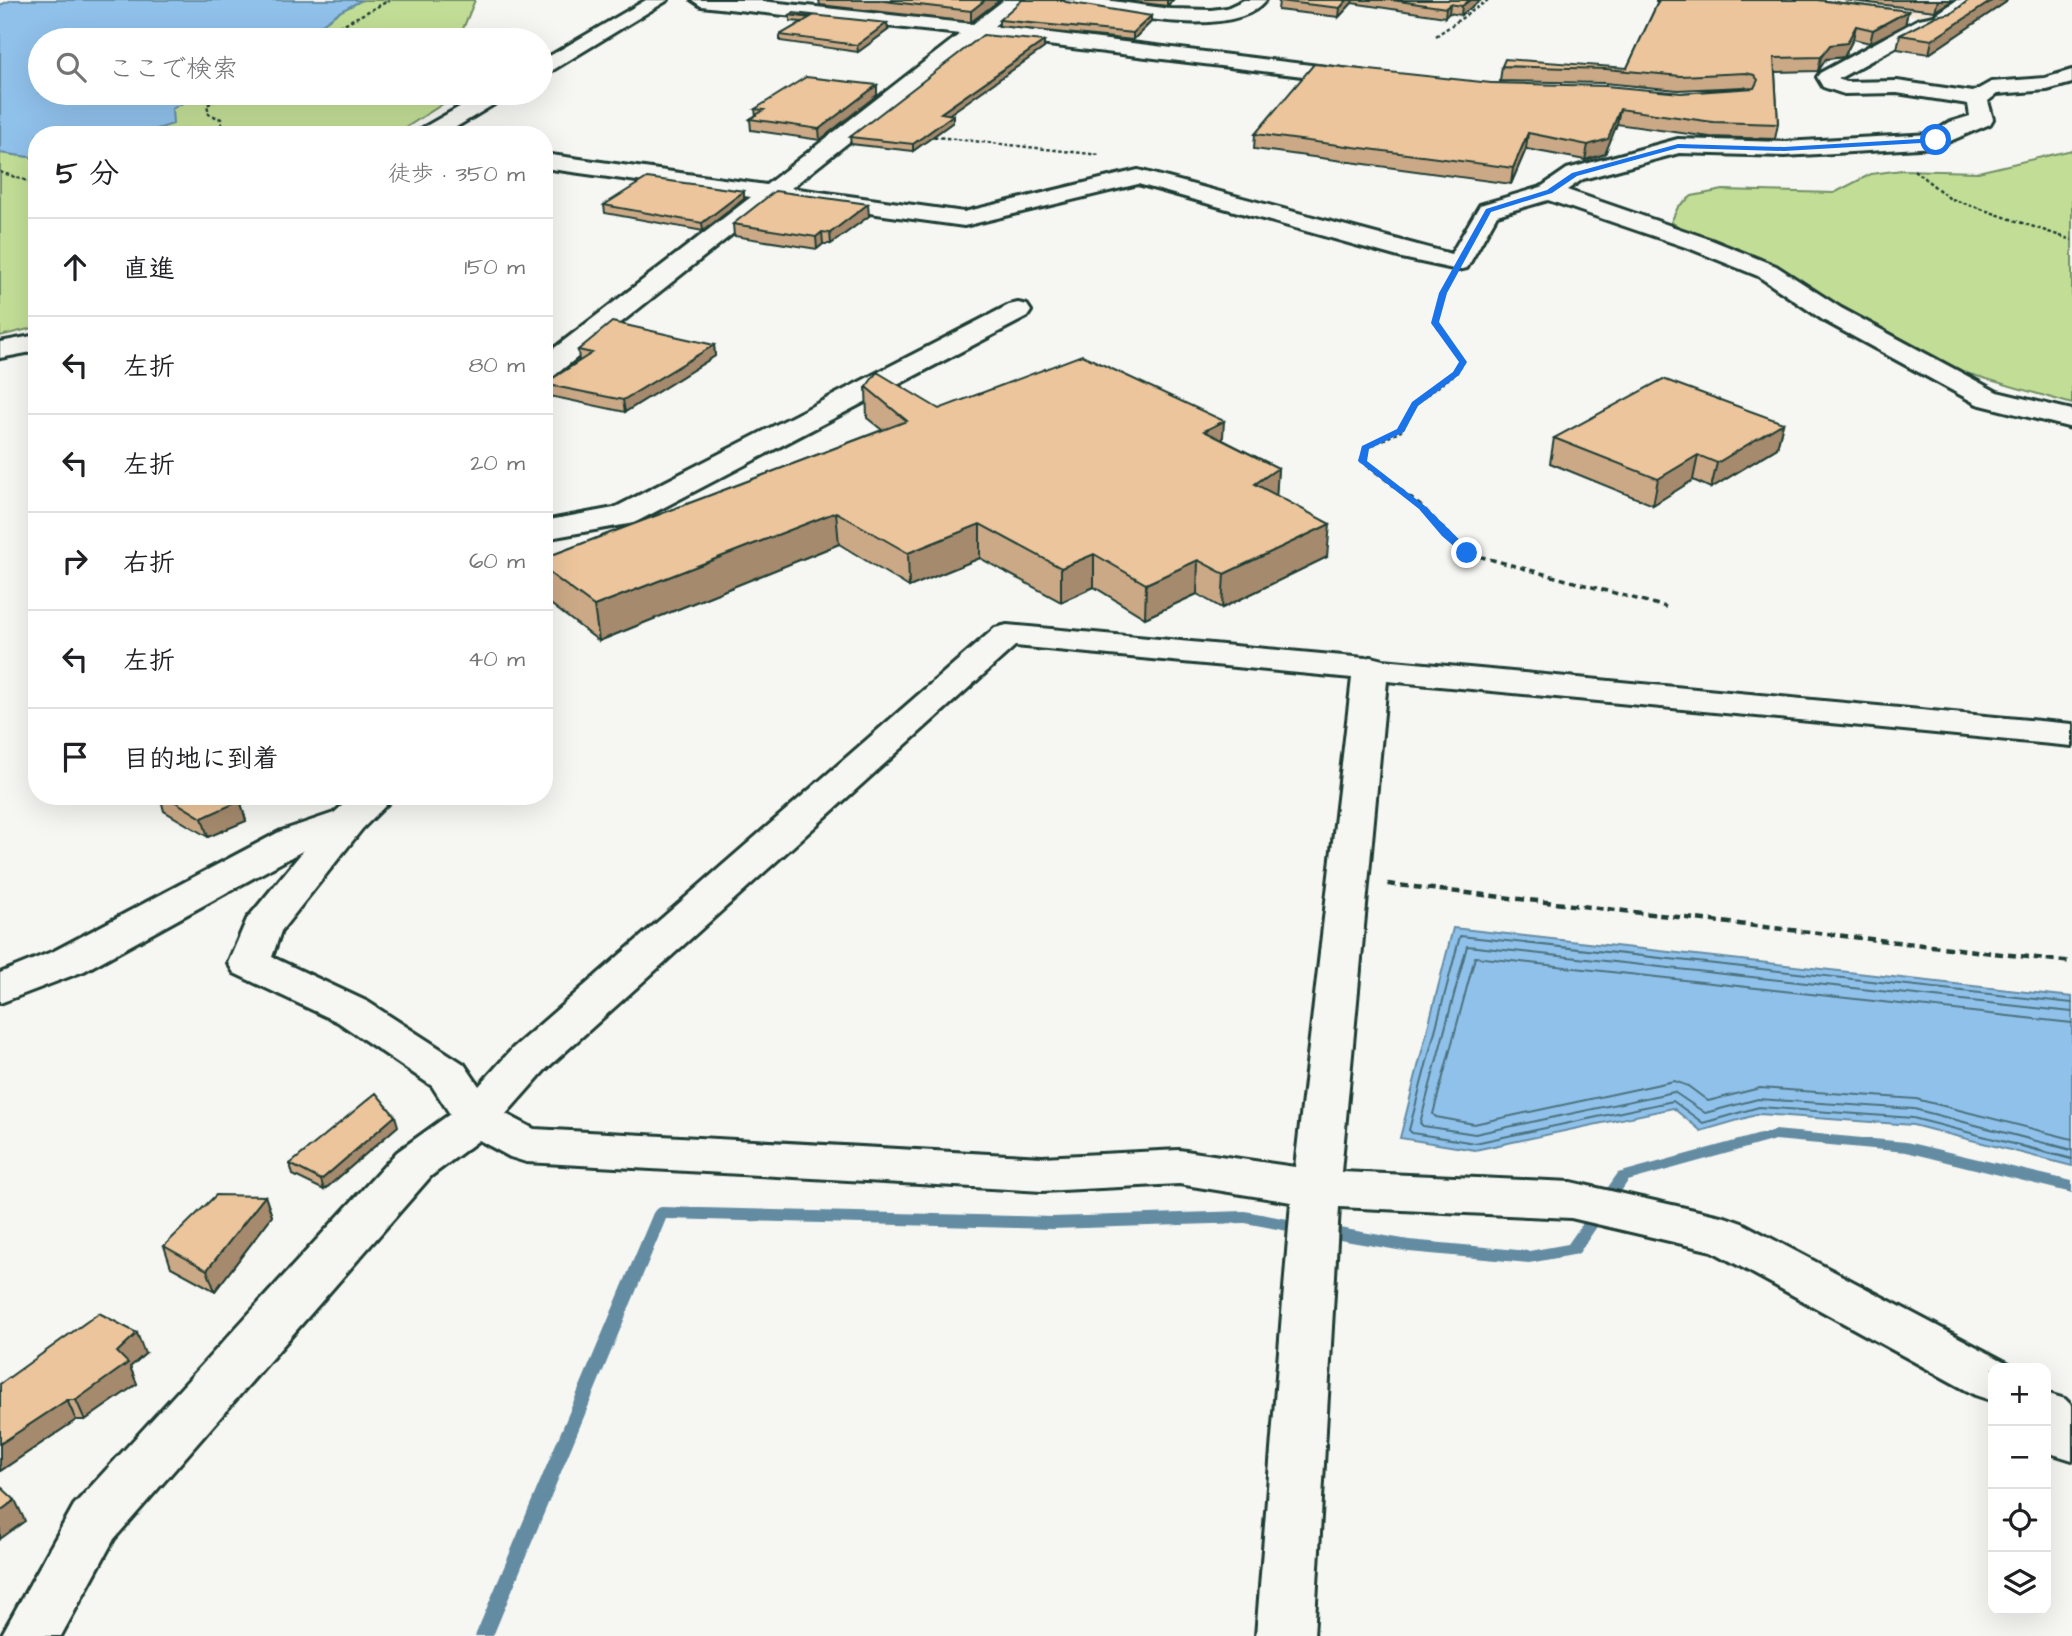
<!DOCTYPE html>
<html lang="ja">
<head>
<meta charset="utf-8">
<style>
	body { margin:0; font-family:"Architects Daughter","Klee One",sans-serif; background:#f6f6f6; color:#202124 }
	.controls { position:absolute; right:21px; bottom:21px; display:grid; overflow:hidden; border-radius:14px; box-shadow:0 7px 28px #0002 }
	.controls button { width:63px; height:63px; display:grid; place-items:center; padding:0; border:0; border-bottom:2px solid #e0e0e0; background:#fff; color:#202124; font:35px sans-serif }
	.stop { position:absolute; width:21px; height:21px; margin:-16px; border:5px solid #1a73e8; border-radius:50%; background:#fff }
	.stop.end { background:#1a73e8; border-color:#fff; box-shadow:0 2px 7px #0008 }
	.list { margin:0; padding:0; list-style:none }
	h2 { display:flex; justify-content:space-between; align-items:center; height:91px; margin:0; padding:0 28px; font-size:30px }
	h2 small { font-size:23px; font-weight:400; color:#757577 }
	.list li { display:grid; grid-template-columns:46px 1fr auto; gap:21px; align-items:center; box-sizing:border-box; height:98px; padding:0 28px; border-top:2px solid #e0e0e0 }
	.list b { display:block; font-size:26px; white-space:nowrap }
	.list em { font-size:23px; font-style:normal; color:#757577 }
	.icon { flex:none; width:38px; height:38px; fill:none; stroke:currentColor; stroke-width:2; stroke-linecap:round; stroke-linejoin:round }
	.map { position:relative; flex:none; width:2072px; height:1636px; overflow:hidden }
	.search { position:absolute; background:#fff; box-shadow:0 7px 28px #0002; left:28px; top:28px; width:525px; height:77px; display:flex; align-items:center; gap:18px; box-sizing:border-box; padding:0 24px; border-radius:38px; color:#757577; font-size:26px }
	.panel { position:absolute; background:#fff; box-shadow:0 7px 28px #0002; left:28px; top:126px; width:525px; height:679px; border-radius:28px }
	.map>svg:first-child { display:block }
	.built { fill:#f3e7d8 }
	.green { fill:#c2de96; stroke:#708e65; stroke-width:2 }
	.water { fill:#90c1eb; stroke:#638ca2; stroke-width:2 }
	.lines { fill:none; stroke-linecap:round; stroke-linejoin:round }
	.shore-far1 { stroke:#4c727d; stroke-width:2 }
	.shore { stroke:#4c727d; stroke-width:2.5 }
	.stream { fill:#638ca2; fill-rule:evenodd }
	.minor-casing { stroke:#1f3d34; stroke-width:6 }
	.path-far2 { stroke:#1f3d34; stroke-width:2.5; stroke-dasharray:3.5 2.5; stroke-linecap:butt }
	.path-far1 { stroke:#1f3d34; stroke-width:3.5; stroke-dasharray:6 4.5; stroke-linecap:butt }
	.path { stroke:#1f3d34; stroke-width:4.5; stroke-dasharray:8 5; stroke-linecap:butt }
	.minor { fill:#f6f6f2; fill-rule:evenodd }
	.wall { fill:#cba986; stroke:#1f3d34; stroke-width:2 }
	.shaded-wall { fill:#a58a6d; stroke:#1f3d34; stroke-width:2 }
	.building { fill:#ecc59c; stroke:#1f3d34; stroke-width:2 }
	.route { fill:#1a73e8 }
</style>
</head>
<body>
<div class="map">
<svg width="2072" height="1636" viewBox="0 0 2072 1636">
	<rect width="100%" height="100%" fill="#f6f6f2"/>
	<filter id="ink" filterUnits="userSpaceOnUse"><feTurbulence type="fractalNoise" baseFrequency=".0143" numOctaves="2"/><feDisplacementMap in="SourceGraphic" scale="14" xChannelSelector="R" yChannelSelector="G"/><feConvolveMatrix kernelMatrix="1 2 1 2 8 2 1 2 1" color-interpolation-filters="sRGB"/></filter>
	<g filter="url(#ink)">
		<path class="built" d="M 1793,0 L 1961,0 L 1934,18 Z"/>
		<path class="green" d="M 362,0 L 475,0 L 460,36 L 487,40 L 294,40 L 302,38 L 339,12 Z
			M 200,93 L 460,93 L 394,135 L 138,135 L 151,132 L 171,109 Z
			M 2072,150 L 2072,404 L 1878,347 L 1671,222 L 1678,207 L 1692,196 L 1723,190 L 1834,193 L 1871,174 L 1902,170 L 1978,172 Z
			M 0,153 L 37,158 L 37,327 L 0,336 Z"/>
		<path class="water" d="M 12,0 L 362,0 L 339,12 L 302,38 L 294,40 L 40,40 L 40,93 L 200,93 L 172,109 L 173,124 L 138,135 L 37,135 L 37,158 L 0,153 L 0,5 Z
			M 1453,928 L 2072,997 L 2072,1166 L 1913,1125 L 1759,1114 L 1701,1131 L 1673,1108 L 1475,1150 L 1400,1138 Z"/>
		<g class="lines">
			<path class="shore-far1" d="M 2072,1023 L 1475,957 L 1433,1114 L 1436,1117 L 1474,1124 L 1674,1081 L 1688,1086 L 1708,1101 L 1760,1088 L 1916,1099 L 2072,1139
				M 2021,1146 L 1913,1118 L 1759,1107 L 1703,1123 L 1673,1101 L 1475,1143 L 1412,1133 L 1409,1130 L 1460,936 L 2072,1003
				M 2056,1146 L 1914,1109 L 1758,1099 L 1705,1113 L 1674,1092 L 1475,1134 L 1423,1126 L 1420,1123 L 1467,946 L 2072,1012"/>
			<path class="shore" d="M 2014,1144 L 2072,1159
				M 2049,1144 L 2072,1150"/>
			<path class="stream" d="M 1775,1130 L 1906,1142 L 2072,1181 L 2072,1193 L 1906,1152 L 1775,1140 L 1628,1181 L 1579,1253 L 1573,1255 L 1529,1263 L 1409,1252 L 1322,1237 L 1317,1235 L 1314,1231 L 1317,1227 L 1322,1225 L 1409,1240 L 1529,1251 L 1568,1244 L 1618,1173 Z
				M 661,1207 L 1052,1217 L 1245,1211 L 1304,1222 L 1309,1224 L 1312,1228 L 1309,1232 L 1304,1234 L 1245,1223 L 1052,1229 L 666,1219 L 493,1636 L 475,1636 L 653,1213 L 656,1209 Z"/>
			<defs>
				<path id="minor" d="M 646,0 L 668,0 L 548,73 L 541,75 L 541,61 Z
					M 692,0 L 752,0 L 973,24 L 1004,0 L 1025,0 L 994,26 L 1360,71 L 1367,73 L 1370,77 L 1367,81 L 1360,83 L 981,37 L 791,188 L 964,212 L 1138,170 L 1451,254 L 1480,205 L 1541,187 L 1567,169 L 1678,139 L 1784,142 L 1931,134 L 1950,122 L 1970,116 L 1968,104 L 1897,93 L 1844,94 L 1823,87 L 1817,77 L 1820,73 L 1919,19 L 1934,16 L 1957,0 L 1978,0 L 1947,24 L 1932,27 L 1838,79 L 1846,82 L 1897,81 L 1973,92 L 1991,82 L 2045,78 L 2072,70 L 2072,83 L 2047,90 L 1997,94 L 1988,101 L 1993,119 L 1990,124 L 1936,147 L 1784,156 L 1679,153 L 1583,179 L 1567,190 L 1709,239 L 1776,266 L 1841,308 L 1997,392 L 2072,410 L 2072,428 L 1977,404 L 1823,320 L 1758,276 L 1691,249 L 1548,200 L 1497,215 L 1467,268 L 1458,270 L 1402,258 L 1138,184 L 964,226 L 775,200 L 554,376 L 544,378 L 544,356 L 751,197 L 544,168 L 544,154 L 766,185 L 960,34 L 701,6 Z
					M 1057,0 L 1105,0 L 1170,9 L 1211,10 L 1227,8 L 1244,0 L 1266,0 C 1233,43 1113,12 1066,6 Z
					M 484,93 L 509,93 L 506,97 L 443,135 L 416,135 L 419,130 Z
					M 1018,303 L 1027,305 L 1031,311 L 1027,317 L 634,523 L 544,539 L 544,521 L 614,508 L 1009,305 Z
					M 37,335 L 37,351 L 0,358 L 0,342 Z
					M 1007,625 L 1365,658 L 1371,657 L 1383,660 L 2072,724 L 2072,746 L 1387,681 L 1341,1172 L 1571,1182 L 1725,1217 L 1742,1223 L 2011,1365 L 2013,1368 L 1993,1368 L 1993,1401 L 1975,1395 L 1712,1251 L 1571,1218 L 1339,1207 L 1314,1636 L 1256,1636 L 1291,1202 L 1179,1184 L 1042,1191 L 526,1162 L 510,1157 L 479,1140 L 431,1176 L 114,1539 L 61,1636 L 1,1636 L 74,1505 L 397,1152 L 450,1114 L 432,1086 L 338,1022 L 234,973 L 228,963 L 247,919 L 304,850 L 84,971 L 0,1003 L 0,973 L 54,951 L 281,831 L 334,813 L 353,796 L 395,796 L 362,829 L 281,931 L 272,957 L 368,1002 L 464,1064 L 479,1086 L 513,1048 L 995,628 ZM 1015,646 L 1352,678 L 1295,1167 L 1179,1150 L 1042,1157 L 534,1129 L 506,1114 L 545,1070 Z
					M 2046,1393 L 2065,1399 L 2072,1406 L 2072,1460 L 2053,1454 L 2046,1447 Z"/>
			</defs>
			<use href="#minor" class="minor-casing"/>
			<path class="path-far2" d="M 1436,36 L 1488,0
				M 313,40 L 390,0
				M 223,93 L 224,96 L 207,105 L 209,114 L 221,119 L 223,135
				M 928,136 L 1100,155
				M 1914,170 L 1949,198 L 2072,240
				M 0,172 L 37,184
				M 1372,445 L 1401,431 L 1415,404 L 1456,373 L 1463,362 L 1435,322 L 1445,289"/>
			<path class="path-far1" d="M 1376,443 L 1365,448 L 1362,461 L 1422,507 L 1467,553 L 1666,607"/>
			<path class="path" d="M 1388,884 L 2072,962"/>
			<use href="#minor" class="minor"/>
		</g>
		<path class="wall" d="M 819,0 L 1000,0 L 971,22 L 820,5 Z
			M 1119,0 L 1173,0 L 1167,6 Z
			M 1280,0 L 1481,0 L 1461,15 L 1449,13 L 1445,17 L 1352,3 L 1339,17 L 1278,10 L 1279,1 Z
			M 1656,0 L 1817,0 L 1908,11 L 1905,25 L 1870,43 L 1853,39 L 1844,57 L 1826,59 L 1818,71 L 1775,72 L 1778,124 L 1775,139 L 1710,137 L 1617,124 L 1605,154 L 1585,160 L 1526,149 L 1511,184 L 1254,149 L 1255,134 L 1491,83 L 1681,93 L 1747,88 L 1743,87 L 1678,90 L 1604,83 L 1500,81 L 1502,66 L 1627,68 L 1658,2 L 1656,2 Z
			M 1844,0 L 1953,0 L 1935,11 Z
			M 1969,0 L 2007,0 L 2006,2 L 1929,54 L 1897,49 L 1900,35 L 1952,13 Z
			M 1066,2 L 1151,22 L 1133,40 L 999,26 L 999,20 Z
			M 790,15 L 888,30 L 858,52 L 780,41 L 780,35 L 802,22 L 790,21 Z
			M 1044,41 L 1044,48 L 948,114 L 953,115 L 953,122 L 913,151 L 851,144 L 850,137 Z
			M 877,85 L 877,95 L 820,140 L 751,130 L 750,119 L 756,116 L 755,109 Z
			M 744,191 L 744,199 L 703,231 L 605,213 L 604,205 Z
			M 869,216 L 831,244 L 823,244 L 817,249 L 734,236 L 733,224 Z
			M 714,345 L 715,356 L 625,412 L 545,395 L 544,384 L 579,361 L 578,350 Z
			M 866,387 L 939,409 L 1223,440 L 1278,468 L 1276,495 L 1327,557 L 1222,608 L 1197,594 L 1145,618 L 1094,587 L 1061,602 L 980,558 L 909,587 L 839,544 L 599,641 L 544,599 L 544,558 L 882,430 L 867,418 Z
			M 1783,423 L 1777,448 L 1711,488 L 1693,480 L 1653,505 L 1550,463 L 1554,438 Z
			M 160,796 L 251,796 L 241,803 L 246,821 L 208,837 L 164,811 Z
			M 398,1126 L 324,1190 L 293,1175 L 290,1164 Z
			M 265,1196 L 272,1216 L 215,1291 L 171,1267 L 164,1246 Z
			M 145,1354 L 130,1367 L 137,1384 L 85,1420 L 76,1420 L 0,1471 L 0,1384 Z"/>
		<path class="shaded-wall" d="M 985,0 L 1000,0 L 971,22 L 971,11 Z
			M 1167,0 L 1173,0 L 1167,6 Z
			M 1347,0 L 1353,0 L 1352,3 L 1339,17 L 1340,8 Z
			M 1470,0 L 1481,0 L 1461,15 L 1462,6 Z
			M 1938,0 L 1953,0 L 1935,11 Z
			M 1993,0 L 2007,0 L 2006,2 L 1929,54 L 1932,40 Z
			M 1450,4 L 1449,13 L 1445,17 L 1446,8 Z
			M 1908,11 L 1905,25 L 1870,43 L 1873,30 Z
			M 1151,16 L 1151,22 L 1133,40 L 1133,33 Z
			M 887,23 L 888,30 L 858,52 L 857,45 Z
			M 1856,26 L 1853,39 L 1844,57 L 1826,59 L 1818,71 L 1821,57 L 1830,45 Z
			M 1044,41 L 1044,48 L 941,120 L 941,113 Z
			M 877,85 L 877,95 L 820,140 L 819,129 Z
			M 1620,109 L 1617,124 L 1605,154 L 1585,160 L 1588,145 Z
			M 953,115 L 953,122 L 913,151 L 913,144 Z
			M 1528,133 L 1526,149 L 1511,184 L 1513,168 Z
			M 744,191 L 744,199 L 703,231 L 702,223 Z
			M 868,204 L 869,216 L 831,244 L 830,233 Z
			M 822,232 L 823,244 L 817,249 L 816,237 Z
			M 714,345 L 715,356 L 625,412 L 623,400 Z
			M 1224,421 L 1222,453 L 1204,431 Z
			M 1783,423 L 1777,448 L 1711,488 L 1717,463 Z
			M 1698,455 L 1693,480 L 1653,505 L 1658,479 Z
			M 1278,468 L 1276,501 L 1255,484 Z
			M 836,512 L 839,544 L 599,641 L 594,606 Z
			M 980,524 L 980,558 L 909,587 L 908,553 Z
			M 1330,524 L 1327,557 L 1222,608 L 1224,574 Z
			M 1094,554 L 1094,587 L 1061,602 L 1061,568 Z
			M 1198,560 L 1197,594 L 1145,618 L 1146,584 Z
			M 229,796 L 251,796 L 241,803 L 246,821 L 208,837 L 202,818 Z
			M 395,1116 L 398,1126 L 324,1190 L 321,1180 Z
			M 265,1196 L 272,1216 L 215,1291 L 207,1270 Z
			M 137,1333 L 145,1354 L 130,1367 L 137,1384 L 85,1420 L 76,1400 L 117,1352 Z
			M 67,1400 L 76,1420 L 0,1471 L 0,1444 Z
			M 15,1500 L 25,1521 L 0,1539 L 0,1511 Z"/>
		<path class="building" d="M 875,0 L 985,0 L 971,11 Z
			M 1022,0 L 1062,0 L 1066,2 L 1151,16 L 1133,33 L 999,20 Z
			M 1280,0 L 1347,0 L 1340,8 L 1279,1 Z
			M 1392,0 L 1470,0 L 1462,6 L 1450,4 L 1446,8 Z
			M 1659,0 L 1817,0 L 1908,11 L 1873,30 L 1856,26 L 1847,43 L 1830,45 L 1821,57 L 1774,58 L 1778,124 L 1713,122 L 1620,109 L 1608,139 L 1588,145 L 1528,133 L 1513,168 L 1255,134 L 1314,64 L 1491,83 L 1606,86 L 1681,93 L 1754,88 L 1758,80 L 1754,75 L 1746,73 L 1681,76 L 1606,69 L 1502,66 L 1505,59 L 1627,68 Z
			M 1969,0 L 1993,0 L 1932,40 L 1900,35 L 1936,16 L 1952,13 Z
			M 793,13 L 887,23 L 857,45 L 780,35 L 811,17 L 790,15 Z
			M 983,35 L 1044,41 L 941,113 L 953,115 L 913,144 L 850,137 Z
			M 806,77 L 877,85 L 819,129 L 750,119 L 764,110 L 755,109 Z
			M 647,178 L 744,191 L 702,223 L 604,205 Z
			M 775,191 L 868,204 L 830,233 L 822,232 L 816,237 L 733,224 Z
			M 612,322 L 714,345 L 623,400 L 544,384 L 592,353 L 578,350 Z
			M 1082,355 L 1224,421 L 1204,431 L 1278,468 L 1255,484 L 1330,524 L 1224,574 L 1198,560 L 1146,584 L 1094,554 L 1061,568 L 980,524 L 908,553 L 836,512 L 594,606 L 544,569 L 544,558 L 907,421 L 866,387 L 877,372 L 939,409 Z
			M 1663,379 L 1783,423 L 1717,463 L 1698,455 L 1658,479 L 1554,438 Z
			M 166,796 L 235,796 L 240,801 L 202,818 Z
			M 376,1093 L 395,1116 L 321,1180 L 290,1164 Z
			M 216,1195 L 265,1196 L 207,1270 L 164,1246 Z
			M 99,1313 L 137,1333 L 117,1352 L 128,1363 L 76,1400 L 67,1400 L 0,1444 L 0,1384 Z
			M 0,1486 L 15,1500 L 0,1511 Z"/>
	</g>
	<path class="route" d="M 1936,138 L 1938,142 L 1784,151 L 1678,148 L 1577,176 L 1552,193 L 1491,212 L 1447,293 L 1439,322 L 1467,362 L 1459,375 L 1418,406 L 1404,432 L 1369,449 L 1367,461 L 1425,506 L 1471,551 L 1471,555 L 1464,555 L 1442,536 L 1419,509 L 1358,461 L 1362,446 L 1397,429 L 1412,402 L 1453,372 L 1459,362 L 1431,323 L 1439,293 L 1486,209 L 1547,190 L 1572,173 L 1678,144 L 1784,147 Z"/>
</svg>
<div class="controls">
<button>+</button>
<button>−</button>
<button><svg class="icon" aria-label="locate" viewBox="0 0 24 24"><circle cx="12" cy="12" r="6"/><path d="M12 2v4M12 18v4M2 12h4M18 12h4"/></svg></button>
<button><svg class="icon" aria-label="layers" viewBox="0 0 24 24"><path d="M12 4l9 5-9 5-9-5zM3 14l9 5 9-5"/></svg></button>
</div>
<div class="stop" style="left:1936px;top:140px"></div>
<div class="stop end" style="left:1467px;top:553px"></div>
<div class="search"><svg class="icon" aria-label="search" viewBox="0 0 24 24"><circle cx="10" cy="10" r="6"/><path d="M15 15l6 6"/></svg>ここで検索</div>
<section class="panel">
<h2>5 分<small>徒歩 · 350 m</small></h2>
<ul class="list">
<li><svg class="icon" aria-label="ahead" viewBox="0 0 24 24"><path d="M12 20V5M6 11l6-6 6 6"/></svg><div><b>直進</b></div><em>150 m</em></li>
<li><svg class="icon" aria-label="left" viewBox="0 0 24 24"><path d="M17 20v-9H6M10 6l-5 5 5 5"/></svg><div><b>左折</b></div><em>80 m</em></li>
<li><svg class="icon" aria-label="left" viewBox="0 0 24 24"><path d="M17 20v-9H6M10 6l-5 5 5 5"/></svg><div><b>左折</b></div><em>20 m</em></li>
<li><svg class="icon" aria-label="right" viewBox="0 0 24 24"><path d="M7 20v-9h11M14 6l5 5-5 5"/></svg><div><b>右折</b></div><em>60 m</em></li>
<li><svg class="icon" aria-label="left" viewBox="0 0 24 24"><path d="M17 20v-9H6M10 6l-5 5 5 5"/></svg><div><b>左折</b></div><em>40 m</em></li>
<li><svg class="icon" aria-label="arrive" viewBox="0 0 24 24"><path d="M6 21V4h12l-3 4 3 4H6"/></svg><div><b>目的地に到着</b></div></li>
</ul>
</section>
</div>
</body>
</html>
